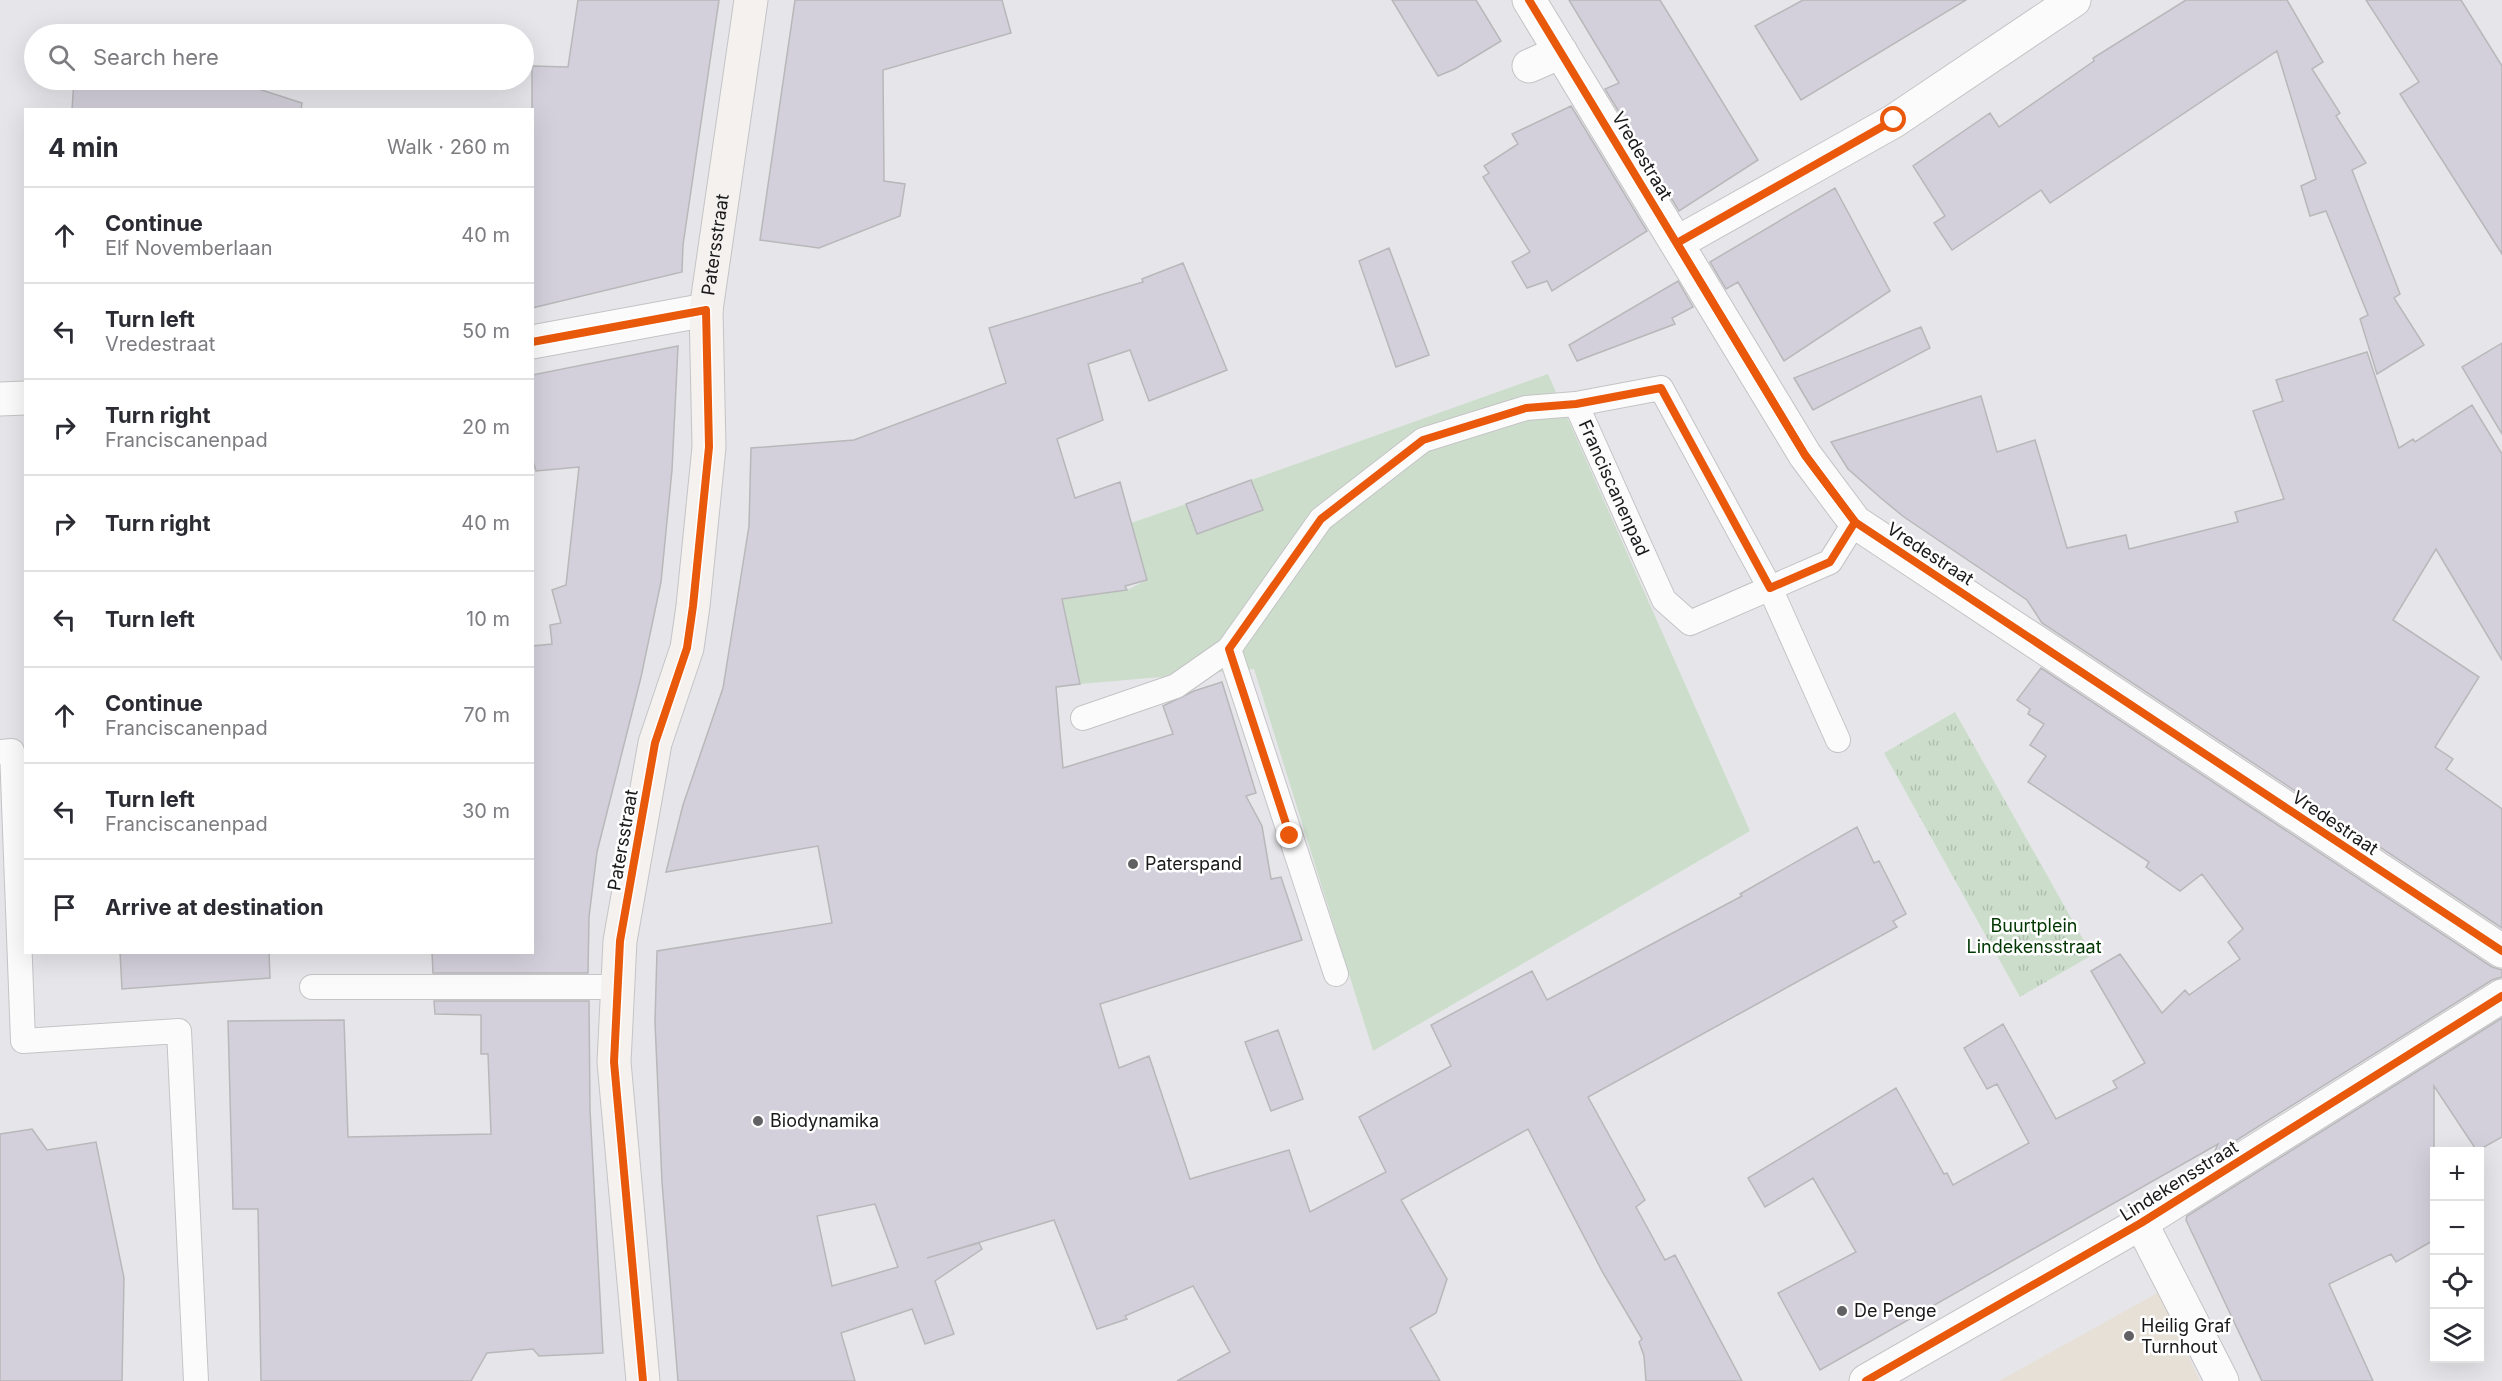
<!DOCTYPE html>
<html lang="en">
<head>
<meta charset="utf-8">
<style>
	body { margin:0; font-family:Inter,sans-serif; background:#f7f7f7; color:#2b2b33 }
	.controls { position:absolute; right:18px; bottom:18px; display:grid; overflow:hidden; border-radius:0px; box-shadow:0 6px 24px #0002 }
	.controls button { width:54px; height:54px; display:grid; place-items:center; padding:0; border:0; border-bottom:2px solid #e1e1e2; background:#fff; color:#2b2b33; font:30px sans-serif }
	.stop { position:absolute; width:18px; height:18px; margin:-14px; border:4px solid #ea580c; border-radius:50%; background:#fff }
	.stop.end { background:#ea580c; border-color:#fff; box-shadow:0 2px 6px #0008 }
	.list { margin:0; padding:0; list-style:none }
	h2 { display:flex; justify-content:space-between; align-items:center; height:78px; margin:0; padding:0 24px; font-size:26px }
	h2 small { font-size:20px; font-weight:400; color:#7c7c81 }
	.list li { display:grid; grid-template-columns:39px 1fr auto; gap:18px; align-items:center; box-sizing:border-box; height:96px; padding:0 24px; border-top:2px solid #e1e1e2 }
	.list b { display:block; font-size:22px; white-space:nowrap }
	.list p { margin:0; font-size:20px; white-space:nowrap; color:#7c7c81 }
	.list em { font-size:20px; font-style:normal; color:#7c7c81 }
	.icon { flex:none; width:33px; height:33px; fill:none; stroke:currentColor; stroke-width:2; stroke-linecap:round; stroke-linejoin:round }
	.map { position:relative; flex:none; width:2502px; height:1381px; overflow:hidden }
	.search { position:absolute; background:#fff; box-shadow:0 6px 24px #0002; left:24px; top:24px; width:510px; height:66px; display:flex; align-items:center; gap:15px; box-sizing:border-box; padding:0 21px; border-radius:33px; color:#7c7c81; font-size:22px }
	.panel { position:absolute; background:#fff; box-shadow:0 6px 24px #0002; left:24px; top:108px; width:510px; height:846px; border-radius:0px }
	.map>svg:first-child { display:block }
	.education { fill:#e7e0d7 }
	.park { fill:url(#park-tufts) }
	.garden { fill:#ccdecb }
	.building { fill:#d3d0db; stroke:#b8b8ba; stroke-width:1.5; fill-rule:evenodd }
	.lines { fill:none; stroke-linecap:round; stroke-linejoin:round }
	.lane-casing { stroke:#c4c4c6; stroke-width:26 }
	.street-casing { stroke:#c4c4c6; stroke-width:35 }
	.secondary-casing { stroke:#c4c4c6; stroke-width:35 }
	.lane { stroke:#fbfbfc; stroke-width:24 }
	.street { stroke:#fbfbfc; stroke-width:33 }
	.secondary { stroke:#f4f1ef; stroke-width:33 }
	.cycleway-casing { stroke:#fff; stroke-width:11 }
	.cycleway { stroke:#e8590c; stroke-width:8 }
	.route { stroke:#ea580c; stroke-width:8 }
	.poi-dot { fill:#616163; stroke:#fff; stroke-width:2 }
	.labels { text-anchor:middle; stroke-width:5; stroke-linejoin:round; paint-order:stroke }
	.street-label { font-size:18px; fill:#19191b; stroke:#fff }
	.poi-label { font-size:18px; fill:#19191b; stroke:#fff; text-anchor:start }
	.park-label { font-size:18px; fill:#003700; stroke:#fff }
</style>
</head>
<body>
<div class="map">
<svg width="2502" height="1381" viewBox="0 0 2502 1381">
	<defs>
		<pattern id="park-tufts" width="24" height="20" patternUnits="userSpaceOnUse" patternTransform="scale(1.5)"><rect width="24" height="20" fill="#ccdecb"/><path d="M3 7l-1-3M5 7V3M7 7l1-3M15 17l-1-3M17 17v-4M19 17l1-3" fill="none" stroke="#afbeae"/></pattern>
	</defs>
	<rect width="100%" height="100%" fill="#e6e6ea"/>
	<path class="education" d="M 2159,1292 L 2200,1381 L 1999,1381 Z"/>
	<path class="park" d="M 1955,712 L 2092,955 L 2020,997 L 1884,753 Z"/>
	<path class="garden" d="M 1548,374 L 1750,831 L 1373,1051 L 1254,669 L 1080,684 L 1060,600 L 1127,590 L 1147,580 L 1131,523 L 1186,504 L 1197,534 L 1262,510 L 1251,480 Z"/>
	<path class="building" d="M 578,0 L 719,0 L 683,245 L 682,272 L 532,308 L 532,66 L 568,67 Z
		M 795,0 L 1002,0 L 1011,33 L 883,70 L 884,181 L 905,184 L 900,216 L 819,248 L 760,240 Z
		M 1392,0 L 1476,0 L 1501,41 L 1455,69 L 1438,76 Z
		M 1569,0 L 1660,0 L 1758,160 L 1679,211 L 1605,89 L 1619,83 Z
		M 1803,0 L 1966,0 L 1801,100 L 1755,26 Z
		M 2186,0 L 2287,0 L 2323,62 L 2312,69 L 2340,113 L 2336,116 L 2366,163 L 2352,170 L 2400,294 L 2394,298 L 2424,345 L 2377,374 L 2360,319 L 2368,315 L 2326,211 L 2310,216 L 2301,186 L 2316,179 L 2277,51 L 2050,203 L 2041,190 L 1952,250 L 1934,223 L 1945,216 L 1913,166 L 1990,113 L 1999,127 L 2094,61 L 2093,58 Z
		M 2366,0 L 2461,0 L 2502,66 L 2502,254 L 2400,94 L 2419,82 Z
		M 74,80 L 231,80 L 302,103 L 301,110 L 72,110 Z
		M 1571,106 L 1647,231 L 1552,291 L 1547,281 L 1527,288 L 1512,262 L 1530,252 L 1483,177 L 1489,173 L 1484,166 L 1518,144 L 1512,134 Z
		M 1835,188 L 1890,291 L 1784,361 L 1738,282 L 1726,289 L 1710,262 Z
		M 1389,248 L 1429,355 L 1396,367 L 1359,261 Z
		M 1183,263 L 1227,370 L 1149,401 L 1130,350 L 1088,364 L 1103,420 L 1057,439 L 1075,498 L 1120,482 L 1147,580 L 1125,586 L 1127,590 L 1062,599 L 1080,684 L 1056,687 L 1063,768 L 1173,734 L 1163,706 L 1194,691 L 1222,682 L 1256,793 L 1246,796 L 1262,826 L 1271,879 L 1281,877 L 1302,940 L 1100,1004 L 1119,1068 L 1149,1056 L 1190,1179 L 1289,1150 L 1310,1212 L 1386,1172 L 1359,1117 L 1451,1066 L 1431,1025 L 1532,971 L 1547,1000 L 1742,896 L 1740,894 L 1857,827 L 1874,863 L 1879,861 L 1906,914 L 1893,921 L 1897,927 L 1588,1097 L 1645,1200 L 1636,1207 L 1665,1260 L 1675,1255 L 1742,1381 L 1646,1381 L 1644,1356 L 1639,1342 L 1642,1339 L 1603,1273 L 1528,1129 L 1401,1200 L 1447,1279 L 1436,1313 L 1410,1328 L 1440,1381 L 1177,1381 L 1230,1352 L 1193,1286 L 1125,1316 L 1127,1319 L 1097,1329 L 1054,1220 L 927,1258 L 979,1243 L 982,1249 L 935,1281 L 954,1334 L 925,1344 L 912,1309 L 841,1333 L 855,1381 L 678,1381 L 662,1182 L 655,1022 L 657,951 L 832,923 L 818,846 L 666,872 L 683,805 L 723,688 L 749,526 L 751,448 L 854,440 L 1006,383 L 989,328 L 1143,282 L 1142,279 ZM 875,1204 L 898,1267 L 832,1286 L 817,1216 Z
		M 1678,281 L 1693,307 L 1672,318 L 1675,324 L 1577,361 L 1569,345 Z
		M 1921,327 L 1930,348 L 1813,410 L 1794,378 Z
		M 2502,343 L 2502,434 L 2462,367 Z
		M 678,346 L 672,470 L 661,582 L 641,677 L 597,852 L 589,917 L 588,973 L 433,973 L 432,952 L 532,952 L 532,646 L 552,644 L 550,625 L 561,623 L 552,590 L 566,585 L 579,467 L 536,471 L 532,458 L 532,375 Z
		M 2367,352 L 2399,448 L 2413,439 L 2415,442 L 2472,405 L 2502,454 L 2502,660 L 2436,549 L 2393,620 L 2479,677 L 2435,747 L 2453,759 L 2446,769 L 2502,809 L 2502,928 L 2042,623 L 2027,600 L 1904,517 L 1882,499 L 1848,469 L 1831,442 L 1981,396 L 1997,452 L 2035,440 L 2067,548 L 2126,535 L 2129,549 L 2238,522 L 2235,512 L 2284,499 L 2253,411 L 2283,401 L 2276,380 Z
		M 1251,480 L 1263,510 L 1197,534 L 1186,504 Z
		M 2041,668 L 2492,967 L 2502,970 L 2502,977 L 2492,980 L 2213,1155 L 2218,1144 L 1820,1370 L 1778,1293 L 1856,1252 L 1813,1178 L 1765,1207 L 1748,1178 L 1896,1088 L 1944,1174 L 1947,1173 L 1953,1185 L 2029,1143 L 1997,1084 L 1987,1089 L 1964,1048 L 2003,1024 L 2056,1119 L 2117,1088 L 2113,1081 L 2145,1063 L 2091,971 L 2120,954 L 2162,1013 L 2185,990 L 2189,995 L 2240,959 L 2228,942 L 2243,929 L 2202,874 L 2180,891 L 2146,867 L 2149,862 L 2028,782 L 2046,756 L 2030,745 L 2044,724 L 2028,714 L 2030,709 L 2017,700 Z
		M 120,952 L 269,952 L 270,978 L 122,989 Z
		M 434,1001 L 589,1001 L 590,1110 L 603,1353 L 539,1356 L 533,1349 L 487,1353 L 471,1381 L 261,1381 L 258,1209 L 233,1209 L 228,1021 L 344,1020 L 348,1137 L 491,1134 L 488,1054 L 481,1054 L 481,1015 L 435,1014 Z
		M 2502,1018 L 2502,1137 L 2477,1151 L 2434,1086 L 2434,1240 L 2396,1262 L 2391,1254 L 2329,1284 L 2373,1381 L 2262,1381 L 2186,1220 L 2187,1216 Z
		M 1278,1030 L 1303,1099 L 1271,1111 L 1245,1042 Z
		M 32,1129 L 47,1150 L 96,1142 L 124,1278 L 122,1381 L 0,1381 L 0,1134 Z"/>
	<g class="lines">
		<defs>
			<g id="lane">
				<path id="s1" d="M 1576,404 L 1664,600 L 1690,623 L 1830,562 L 1855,522"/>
				<path d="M 1229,649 L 1336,974"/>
				<path d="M 1083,718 L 1176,686 L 1229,649 L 1321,519 L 1423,440 L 1526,408 L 1576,404 L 1661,388 L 1770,588 L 1838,740"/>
				<path d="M 0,752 L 12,751 L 23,1041 L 179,1031 L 196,1381"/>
				<path d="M 312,987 L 619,987"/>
			</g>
			<path id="street" d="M 1529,0 L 1805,455 L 1855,522 L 2502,951
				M 1529,66 L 1561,52
				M 1677,243 L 1894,121 L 2074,0
				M 532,342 L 706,310
				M 0,399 L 26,398
				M 2141,1223 L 2222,1381
				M 1866,1381 L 2141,1223 L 2502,996"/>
			<g id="secondary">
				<path id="s2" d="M 643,1381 L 614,1062 L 620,941 L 655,743 L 687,648 L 693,606 L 709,447 L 706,310 L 751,0"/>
			</g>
		</defs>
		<use href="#lane" class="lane-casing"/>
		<use href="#street" class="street-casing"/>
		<use href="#secondary" class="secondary-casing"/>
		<use href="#lane" class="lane"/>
		<use href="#street" class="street"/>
		<use href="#secondary" class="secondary"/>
		<defs>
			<path id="cycleway" d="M 1529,0 L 1805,455 L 1855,522 L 2502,951
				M 532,342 L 706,310 L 709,447 L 693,606 L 687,648 L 655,743 L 620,941 L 614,1062 L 643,1381
				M 1866,1381 L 2141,1223 L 2502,996"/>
		</defs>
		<use href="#cycleway" class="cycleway-casing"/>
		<use href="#cycleway" class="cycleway"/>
	</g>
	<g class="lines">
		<path class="route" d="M 1290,836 L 1229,649 L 1321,519 L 1423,440 L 1526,408 L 1576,404 L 1661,388 L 1770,588 L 1830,562 L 1855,522 L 1805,455 L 1677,243 L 1894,120"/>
	</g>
	<g class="poi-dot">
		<circle cx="1133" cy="864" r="6"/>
		<circle cx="758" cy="1121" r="6"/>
		<circle cx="1842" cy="1311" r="6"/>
		<circle cx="2129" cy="1336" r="6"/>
	</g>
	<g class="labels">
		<g class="street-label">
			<text transform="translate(1642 156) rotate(59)" y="6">Vredestraat</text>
			<text dy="6" stroke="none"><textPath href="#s2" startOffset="1148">Patersstraat</textPath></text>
			<text dy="6" stroke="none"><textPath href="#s1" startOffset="92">Franciscanenpad</textPath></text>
			<text transform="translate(1930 554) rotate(33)" y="6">Vredestraat</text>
			<text transform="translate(2335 823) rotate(34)" y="6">Vredestraat</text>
			<text transform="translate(623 840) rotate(-80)" y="6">Patersstraat</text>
			<text transform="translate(2179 1181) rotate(-32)" y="6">Lindekensstraat</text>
		</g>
		<g class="poi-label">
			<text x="1145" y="870">Paterspand</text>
			<text x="770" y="1127">Biodynamika</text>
			<text x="1854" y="1317">De Penge</text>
			<text x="2141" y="1332">Heilig Graf<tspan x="2141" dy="21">Turnhout</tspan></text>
		</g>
		<g class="park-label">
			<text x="2034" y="932">Buurtplein<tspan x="2034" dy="21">Lindekensstraat</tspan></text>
		</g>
	</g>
</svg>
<div class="controls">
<button>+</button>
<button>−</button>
<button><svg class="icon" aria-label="locate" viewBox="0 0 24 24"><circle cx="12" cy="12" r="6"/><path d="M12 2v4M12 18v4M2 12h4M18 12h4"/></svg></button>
<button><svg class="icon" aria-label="layers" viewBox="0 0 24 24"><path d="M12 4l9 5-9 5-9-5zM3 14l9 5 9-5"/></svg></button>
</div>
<div class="stop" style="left:1894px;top:120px"></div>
<div class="stop end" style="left:1290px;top:836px"></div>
<div class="search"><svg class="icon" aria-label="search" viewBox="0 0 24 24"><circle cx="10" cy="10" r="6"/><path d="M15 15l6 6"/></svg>Search here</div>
<section class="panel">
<h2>4 min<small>Walk · 260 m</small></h2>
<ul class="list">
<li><svg class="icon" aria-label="ahead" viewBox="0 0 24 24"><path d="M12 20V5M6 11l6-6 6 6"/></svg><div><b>Continue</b><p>Elf Novemberlaan</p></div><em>40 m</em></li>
<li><svg class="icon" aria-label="left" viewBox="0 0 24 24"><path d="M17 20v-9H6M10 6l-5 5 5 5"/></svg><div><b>Turn left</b><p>Vredestraat</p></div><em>50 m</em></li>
<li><svg class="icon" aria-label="right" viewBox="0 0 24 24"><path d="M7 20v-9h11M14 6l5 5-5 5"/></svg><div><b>Turn right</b><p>Franciscanenpad</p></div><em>20 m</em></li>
<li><svg class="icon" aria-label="right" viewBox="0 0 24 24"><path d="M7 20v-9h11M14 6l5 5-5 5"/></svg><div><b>Turn right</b></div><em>40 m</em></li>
<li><svg class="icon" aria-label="left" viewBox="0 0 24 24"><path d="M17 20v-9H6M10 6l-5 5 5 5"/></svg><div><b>Turn left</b></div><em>10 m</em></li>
<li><svg class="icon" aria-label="ahead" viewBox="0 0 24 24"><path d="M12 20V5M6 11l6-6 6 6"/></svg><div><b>Continue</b><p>Franciscanenpad</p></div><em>70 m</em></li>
<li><svg class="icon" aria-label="left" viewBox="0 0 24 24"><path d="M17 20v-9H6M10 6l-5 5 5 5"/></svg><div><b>Turn left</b><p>Franciscanenpad</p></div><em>30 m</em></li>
<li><svg class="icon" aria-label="arrive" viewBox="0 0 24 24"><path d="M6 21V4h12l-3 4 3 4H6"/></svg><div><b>Arrive at destination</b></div></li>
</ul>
</section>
</div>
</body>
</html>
